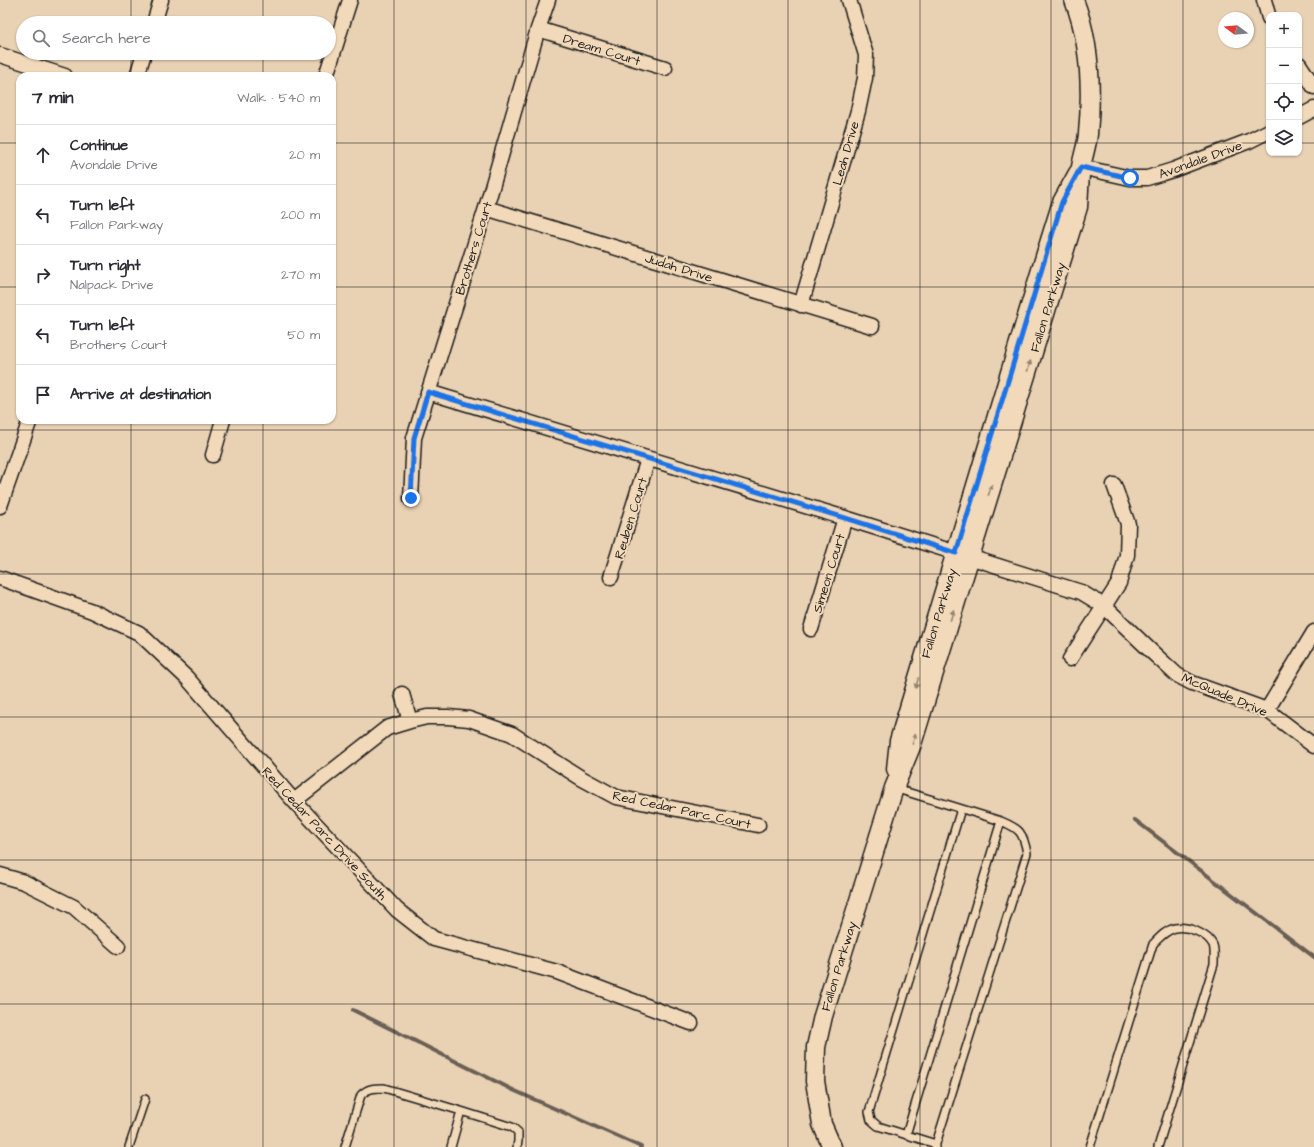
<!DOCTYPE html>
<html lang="en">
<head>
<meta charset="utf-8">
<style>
	body { margin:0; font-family:"Architects Daughter",sans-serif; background:#f7f7f7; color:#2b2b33 }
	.controls { position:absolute; right:12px; top:12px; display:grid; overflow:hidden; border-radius:8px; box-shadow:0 1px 3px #0004 }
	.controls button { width:36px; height:36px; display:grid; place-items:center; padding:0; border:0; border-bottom:1px solid #e1e1e2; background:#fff; color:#2b2b33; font:20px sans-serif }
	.compass { position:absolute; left:1218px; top:12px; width:36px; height:36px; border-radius:50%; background:#fff; box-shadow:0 1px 3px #0004; rotate:286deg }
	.stop { position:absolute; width:12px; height:12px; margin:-9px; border:3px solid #1a73e8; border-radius:50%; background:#fff }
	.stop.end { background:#1a73e8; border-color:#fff; box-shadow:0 1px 4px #0008 }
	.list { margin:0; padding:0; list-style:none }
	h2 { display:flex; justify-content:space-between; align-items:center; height:52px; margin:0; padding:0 16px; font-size:17px }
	h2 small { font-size:13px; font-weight:400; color:#7c7c81 }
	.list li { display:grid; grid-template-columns:26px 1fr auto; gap:12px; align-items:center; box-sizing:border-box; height:60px; padding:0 16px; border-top:1px solid #e1e1e2 }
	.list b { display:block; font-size:15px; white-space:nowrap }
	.list p { margin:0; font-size:13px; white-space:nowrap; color:#7c7c81 }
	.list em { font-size:13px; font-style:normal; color:#7c7c81 }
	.icon { flex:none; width:22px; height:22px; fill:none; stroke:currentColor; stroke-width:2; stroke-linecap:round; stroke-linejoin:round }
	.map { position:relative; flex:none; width:1314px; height:1147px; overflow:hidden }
	.search { position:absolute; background:#fff; box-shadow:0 1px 3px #0004; left:16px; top:16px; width:320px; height:44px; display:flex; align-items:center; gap:10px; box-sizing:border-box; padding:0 14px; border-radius:22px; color:#7c7c81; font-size:15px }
	.panel { position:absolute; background:#fff; box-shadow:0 1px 3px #0004; left:16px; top:72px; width:320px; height:352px; border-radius:12px }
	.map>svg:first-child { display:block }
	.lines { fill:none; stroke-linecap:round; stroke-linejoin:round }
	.stream { stroke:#685f54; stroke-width:4 }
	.service-casing { stroke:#1c1c1c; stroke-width:10 }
	.minor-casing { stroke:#1c1c1c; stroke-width:17 }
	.tertiary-casing { stroke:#1c1c1c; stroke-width:21 }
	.service { stroke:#f2d9b9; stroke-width:7 }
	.minor { stroke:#f2d9b9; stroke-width:14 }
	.tertiary { stroke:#f2d9b9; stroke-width:18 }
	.oneway { fill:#928472 }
	.route { stroke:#1a73e8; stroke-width:5 }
	.grid { fill:none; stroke:#1c1c1c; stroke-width:1; stroke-opacity:0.55 }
	.labels { text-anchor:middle; stroke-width:4; stroke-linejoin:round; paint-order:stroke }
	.street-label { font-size:13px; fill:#1c1c1c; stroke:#f2d9b9 }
</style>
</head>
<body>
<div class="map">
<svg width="1314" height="1147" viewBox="0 0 1314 1147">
	<rect width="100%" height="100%" fill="#e9d1b3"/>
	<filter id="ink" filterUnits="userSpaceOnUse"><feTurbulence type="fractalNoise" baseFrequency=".025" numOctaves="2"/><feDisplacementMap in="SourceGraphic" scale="8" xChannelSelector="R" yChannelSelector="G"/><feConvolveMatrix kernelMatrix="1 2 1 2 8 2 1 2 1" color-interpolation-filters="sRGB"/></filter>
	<g filter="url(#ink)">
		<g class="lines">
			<path class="stream" d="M 1135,820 L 1314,957
				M 353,1010 L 513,1090 L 641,1147"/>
			<defs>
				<path id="service" d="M 894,788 L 1001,821 C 1020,829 1023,832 1027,853 L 935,1147
					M 461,1111 L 512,1127 L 518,1132 L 518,1141 L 517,1147
					M 906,1135 L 1001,821
					M 936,1144 L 878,1126 L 871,1120 L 869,1112 L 961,809
					M 129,1147 L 145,1099
					M 345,1147 L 361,1095 C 368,1088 374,1088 384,1088 L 461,1111 L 451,1147
					M 1090,1147 L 1153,944 C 1159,938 1166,930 1175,928 C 1188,926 1207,933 1213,945 C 1215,950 1214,959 1214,964 L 1158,1147"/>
				<path id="minor" d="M 1264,0 L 1269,18
					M 154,23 L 161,0
					M 538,29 L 665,68
					M 0,55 L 65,76
					M 1299,64 L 1314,87
					M 137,76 L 144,53
					M 326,76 L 350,0
					M 1299,117 L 1314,109
					M 1081,167 L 1130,178 L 1147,178 L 1173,170 L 1249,141 L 1269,131
					M 486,208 L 872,326
					M 801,305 L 858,111 L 865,78 L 866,55 L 849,0
					M 428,392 L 845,518 L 1081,592 L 1104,606 L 1152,652 L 1177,675 L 1192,683 L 1267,710 L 1314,746
					M 213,455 L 223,420
					M 411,499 L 414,438 L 486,208 L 538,29 L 548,0
					M 0,506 L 30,420
					M 611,577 L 648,459
					M 0,578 L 92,611 L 139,633 L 187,678 L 294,801 L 397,910 L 434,939 L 557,972 L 691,1023
					M 811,629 L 845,518
					M 1070,659 L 1119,583 L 1127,555 L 1128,524 L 1114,485
					M 402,694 L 410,721
					M 1267,710 L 1314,632
					M 294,801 L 387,728 L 410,721 L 427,717 L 448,717 L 469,719 L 512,734 L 581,778 L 616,797 L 758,825
					M 0,875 L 24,882 L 74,907 L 118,946"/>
				<path id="tertiary" d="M 896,769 L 899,741 L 1047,250 L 1062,202 L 1078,173
					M 832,1147 L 822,1124 L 815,1081 L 816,1047 L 823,1016 L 894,788 L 912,744 L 1078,207 C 1079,194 1079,180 1081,167 C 1083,156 1087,145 1088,134 C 1092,90 1090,41 1074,0"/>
			</defs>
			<use href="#service" class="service-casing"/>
			<use href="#minor" class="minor-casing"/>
			<use href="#tertiary" class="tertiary-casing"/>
			<use href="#service" class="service"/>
			<use href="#minor" class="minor"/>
			<use href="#tertiary" class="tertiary"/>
		</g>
		<defs><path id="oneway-solid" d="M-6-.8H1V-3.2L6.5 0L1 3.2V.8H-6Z"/></defs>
		<g class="oneway">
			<use href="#oneway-solid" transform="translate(1029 366) rotate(-73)"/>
			<use href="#oneway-solid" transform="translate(990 490) rotate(-73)"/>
			<use href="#oneway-solid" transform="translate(952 615) rotate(-73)"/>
			<use href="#oneway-solid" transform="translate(917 683) rotate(107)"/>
			<use href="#oneway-solid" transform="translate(914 739) rotate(-72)"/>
		</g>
	</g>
	<g class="lines" filter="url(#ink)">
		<path class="route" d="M 411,498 L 414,438 L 428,392 L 845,518 L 956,553 L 1062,202 L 1081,167 L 1130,178"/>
	</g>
	<path class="grid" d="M 131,0 L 131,23M 263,0 L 263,23M 394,0 L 394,1147M 526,0 L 526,1147M 657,0 L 657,1147M 788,0 L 788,1147M 920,0 L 920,1147M 1051,0 L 1051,1147M 1183,0 L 1183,1147M 131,53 L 131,76M 263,53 L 263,76M 0,143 L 20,143M 332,143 L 1269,143M 1299,143 L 1314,143M 0,287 L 20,287M 332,287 L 1314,287M 131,420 L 131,1147M 263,420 L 263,1147M 0,430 L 1314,430M 0,574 L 1314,574M 0,717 L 1314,717M 0,860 L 1314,860M 0,1004 L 1314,1004"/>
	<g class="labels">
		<g class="street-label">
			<text transform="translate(602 49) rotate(17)" y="5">Dream Court</text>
			<text transform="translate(845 153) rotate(-74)" y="5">Leah Drive</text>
			<text transform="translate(1200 159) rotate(-20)" y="5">Avondale Drive</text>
			<text transform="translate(473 248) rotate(-73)" y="5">Brothers Court</text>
			<text transform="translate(679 267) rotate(17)" y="5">Judah Drive</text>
			<text transform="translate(1047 307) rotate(-73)" y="5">Fallon Parkway</text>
			<text transform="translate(630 518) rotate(-73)" y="5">Reuben Court</text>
			<text transform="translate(828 573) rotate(-73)" y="5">Simeon Court</text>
			<text transform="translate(938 613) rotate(-73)" y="5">Fallon Parkway</text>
			<text transform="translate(1225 694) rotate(23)" y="5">McQuade Drive</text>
			<text transform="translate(682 809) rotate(12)" y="5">Red Cedar Parc Court</text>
			<text transform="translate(325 833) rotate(47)" y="5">Red Cedar Parc Drive South</text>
			<text transform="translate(838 966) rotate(-73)" y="5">Fallon Parkway</text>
		</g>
	</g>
</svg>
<div class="controls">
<button>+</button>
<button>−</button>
<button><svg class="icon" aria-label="locate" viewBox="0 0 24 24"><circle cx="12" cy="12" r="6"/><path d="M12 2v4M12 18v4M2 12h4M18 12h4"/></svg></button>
<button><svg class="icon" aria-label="layers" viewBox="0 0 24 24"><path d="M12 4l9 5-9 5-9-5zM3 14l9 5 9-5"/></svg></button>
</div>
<svg class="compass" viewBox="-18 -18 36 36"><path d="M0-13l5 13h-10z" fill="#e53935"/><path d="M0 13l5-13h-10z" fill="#7c7c81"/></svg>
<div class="stop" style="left:1130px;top:178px"></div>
<div class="stop end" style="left:411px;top:498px"></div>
<div class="search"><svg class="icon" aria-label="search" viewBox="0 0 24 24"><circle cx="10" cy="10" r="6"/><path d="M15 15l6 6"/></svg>Search here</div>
<section class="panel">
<h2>7 min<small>Walk · 540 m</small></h2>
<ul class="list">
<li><svg class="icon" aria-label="ahead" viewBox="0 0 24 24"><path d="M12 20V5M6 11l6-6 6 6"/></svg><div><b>Continue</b><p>Avondale Drive</p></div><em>20 m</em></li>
<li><svg class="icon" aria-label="left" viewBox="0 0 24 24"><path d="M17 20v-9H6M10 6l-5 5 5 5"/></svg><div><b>Turn left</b><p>Fallon Parkway</p></div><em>200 m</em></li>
<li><svg class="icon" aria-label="right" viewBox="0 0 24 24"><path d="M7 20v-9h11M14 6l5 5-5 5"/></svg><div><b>Turn right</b><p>Nalpack Drive</p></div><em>270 m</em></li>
<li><svg class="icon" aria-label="left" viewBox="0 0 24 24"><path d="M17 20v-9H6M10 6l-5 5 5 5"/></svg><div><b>Turn left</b><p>Brothers Court</p></div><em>50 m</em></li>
<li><svg class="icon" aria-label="arrive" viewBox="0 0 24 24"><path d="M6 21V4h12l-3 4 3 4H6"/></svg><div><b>Arrive at destination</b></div></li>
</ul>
</section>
</div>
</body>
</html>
